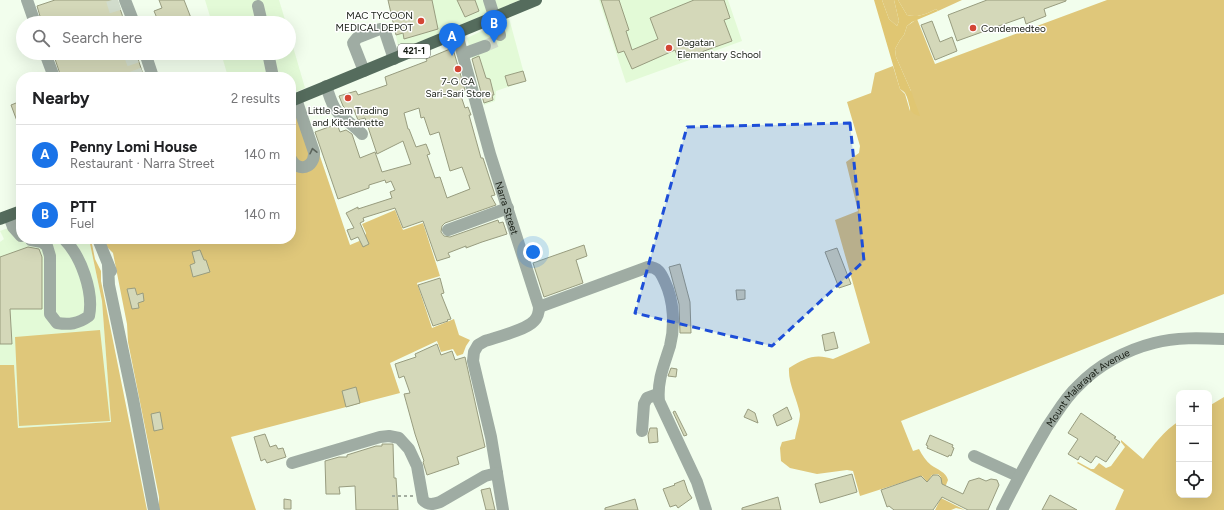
<!DOCTYPE html>
<html lang="en">
<head>
<meta charset="utf-8">
<style>
	body { margin:0; font-family:Figtree,sans-serif; background:#f6f6f6; color:#202124 }
	.controls { position:absolute; right:12px; bottom:12px; display:grid; overflow:hidden; border-radius:8px; box-shadow:0 4px 16px #0002 }
	.controls button { width:36px; height:36px; display:grid; place-items:center; padding:0; border:0; border-bottom:1px solid #e0e0e0; background:#fff; color:#202124; font:20px sans-serif }
	.you { position:absolute; left:533px; top:252px; width:14px; height:14px; margin:-10px; border:3px solid #fff; border-radius:50%; background:#1a73e8; box-shadow:0 0 0 6px #1a73e833 }
	.badge { display:grid; place-items:center; width:26px; height:26px; border-radius:50%; background:#1a73e8; color:#fff; font-size:13px; font-weight:700 }
	.pin { position:absolute; translate:-50% -33px; filter:drop-shadow(0 1px 2px #0008) }
	.pin::after { content:''; position:absolute; top:21px; width:14px; height:12px; background:inherit; clip-path:polygon(0 0,100% 0,50% 100%) }
	.list { margin:0; padding:0; list-style:none }
	h2 { display:flex; justify-content:space-between; align-items:center; height:52px; margin:0; padding:0 16px; font-size:17px }
	h2 small { font-size:13px; font-weight:400; color:#757577 }
	.list li { display:grid; grid-template-columns:26px 1fr auto; gap:12px; align-items:center; box-sizing:border-box; height:60px; padding:0 16px; border-top:1px solid #e0e0e0 }
	.list b { display:block; font-size:15px; white-space:nowrap }
	.list p { margin:0; font-size:13px; white-space:nowrap; color:#757577 }
	.list em { font-size:13px; font-style:normal; color:#757577 }
	.icon { flex:none; width:22px; height:22px; fill:none; stroke:currentColor; stroke-width:2; stroke-linecap:round; stroke-linejoin:round }
	.map { position:relative; flex:none; width:1224px; height:510px; overflow:hidden }
	.search { position:absolute; background:#fff; box-shadow:0 4px 16px #0002; left:16px; top:16px; width:280px; height:44px; display:flex; align-items:center; gap:10px; box-sizing:border-box; padding:0 14px; border-radius:22px; color:#757577; font-size:15px }
	.panel { position:absolute; background:#fff; box-shadow:0 4px 16px #0002; left:16px; top:72px; width:280px; height:172px; border-radius:16px }
	.map>svg:first-child { display:block }
	.built { fill:#e3fad7 }
	.green { fill:#dfc77a }
	.forest { fill:#e0c672 }
	.building { fill:#d4d8b9; stroke:#989c7f; fill-rule:evenodd }
	.lines { fill:none; stroke-linecap:round; stroke-linejoin:round }
	.minor-tunnel { stroke:#d1dccc; stroke-width:12; stroke-dasharray:12 6; stroke-linecap:butt }
	.path { stroke:#a4aea0; stroke-width:2; stroke-dasharray:3 3; stroke-linecap:butt }
	.minor { stroke:#9faca3; stroke-width:12 }
	.major { stroke:#556c5d; stroke-width:12 }
	.oneway { stroke:#5b645c }
	.marked { fill:#1d4ed8; fill-opacity:0.2; stroke:#1d4ed8; stroke-width:3; stroke-dasharray:8 5; stroke-linejoin:round }
	.poi-dot { fill:#d34635; stroke:#fff; stroke-width:1.5 }
	.labels { text-anchor:middle; stroke-width:3; stroke-linejoin:round; paint-order:stroke }
	.shield { fill:#fff; stroke:#5d615a; stroke-width:1 }
	.shield-label { font-size:9px; font-weight:bold; fill:#171d14 }
	.poi-label { font-size:10px; fill:#171d14; stroke:#fff; text-anchor:start }
	.street-label { font-size:10px; fill:#171d14; stroke:#fff }
</style>
</head>
<body>
<div class="map">
<svg width="1224" height="510" viewBox="0 0 1224 510">
	<rect width="100%" height="100%" fill="#f2feed"/>
	<path class="built" d="M 205,0 L 279,0 L 286,23 L 212,23 Z
		M 388,0 L 520,0 L 399,50 Z
		M 599,0 L 728,0 L 742,41 L 626,83 Z
		M 509,18 L 526,81 L 496,91 L 495,101 L 484,105 L 467,38 Z
		M 289,33 L 305,88 L 291,94 L 291,77 L 228,77 L 221,53 L 289,53 Z
		M 21,223 L 21,239 L 89,239 L 102,301 L 111,422 L 18,428 L 14,365 L 0,365 L 0,242 L 4,239 L 0,231 Z"/>
	<path class="green" d="M 882,0 L 894,0 L 899,21 L 897,26 L 889,19 Z
		M 898,0 L 962,0 L 938,11 L 936,9 C 926,14 918,18 907,15 Z
		M 1107,0 L 1224,0 L 1224,294 L 901,421 L 913,451 L 919,449 C 922,455 926,461 931,465 C 938,470 946,472 948,480 L 946,485 L 944,486 L 941,484 L 941,477 L 938,474 L 932,475 L 930,478 L 929,484 L 922,476 L 860,496 L 853,471 L 847,470 L 817,474 L 790,468 L 781,461 L 780,448 L 782,442 L 795,439 C 796,431 800,421 800,414 C 797,398 788,384 789,368 C 805,358 815,353 833,359 L 870,343 L 835,220 L 858,211 L 846,162 L 859,153 L 860,146 L 847,102 L 871,93 L 875,73 L 893,66 L 900,89 L 905,94 L 910,111 L 911,91 L 896,57 L 895,49 L 900,40 L 904,35 L 907,26 L 917,19 L 935,64 Z
		M 303,106 L 350,245 L 364,239 L 366,233 L 362,224 L 395,210 L 403,230 L 423,223 L 440,276 L 417,283 L 432,328 L 454,319 L 459,335 L 470,340 L 466,346 L 463,354 L 457,356 L 453,349 L 441,352 L 437,341 L 390,363 L 400,393 L 231,437 L 256,510 L 159,510 L 159,497 L 128,342 L 127,324 L 113,253 L 105,245 L 103,239 L 291,239 L 291,111 Z
		M 89,239 L 91,239 L 95,259 L 101,271 L 101,281 L 147,510 L 0,510 L 0,365 L 14,365 L 18,428 L 111,422 L 102,301 Z
		M 100,330 L 110,421 L 19,426 L 15,337 Z
		M 1224,397 L 1224,510 L 1115,510 L 1124,490 L 1077,463 L 1078,462 L 1091,469 L 1094,469 L 1099,463 L 1106,468 L 1111,466 L 1125,447 L 1121,442 L 1121,440 L 1143,459 C 1154,444 1164,431 1179,421 L 1179,495 L 1209,495 L 1209,406 Z
		M 941,498 L 965,510 L 956,508 L 951,510 L 935,510 Z"/>
	<path class="forest" d="M 874,0 L 882,0 L 889,19 L 897,26 L 899,21 L 894,0 L 898,0 L 907,15 C 918,18 926,14 936,9 L 938,11 L 912,22 L 907,26 L 904,35 L 900,40 L 895,49 L 896,57 L 911,91 L 920,116 C 907,114 911,103 905,93 C 904,92 902,90 900,89 Z"/>
	<path class="building" d="M 55,0 L 117,0 L 125,23 L 42,23 L 37,6 Z
		M 159,0 L 184,0 L 191,18 L 177,23 L 159,23 L 154,11 L 162,8 Z
		M 388,0 L 432,0 L 438,29 L 404,39 L 403,33 L 396,35 Z
		M 457,0 L 475,0 L 479,11 L 465,17 Z
		M 601,0 L 619,0 L 629,30 L 626,31 L 632,50 L 658,39 L 650,18 L 694,0 L 724,0 L 730,18 L 724,20 L 732,41 L 679,60 L 675,50 L 632,69 L 624,51 L 618,53 Z
		M 987,0 L 1066,0 L 1066,1 L 1044,9 L 1046,16 L 1026,24 L 1024,17 L 957,41 L 948,15 Z
		M 932,21 L 940,42 L 952,37 L 957,51 L 935,60 L 921,25 Z
		M 450,49 L 453,49 L 465,90 L 460,93 L 465,108 L 468,107 L 471,115 L 469,115 L 481,158 L 483,158 L 495,195 L 491,196 L 496,205 L 445,223 L 442,226 L 441,232 L 444,236 L 450,237 L 498,220 L 499,223 L 503,222 L 507,234 L 482,242 L 466,248 L 466,246 L 448,253 L 450,257 L 437,261 L 423,221 L 403,228 L 395,208 L 363,218 L 364,221 L 360,223 L 369,244 L 363,247 L 358,237 L 351,240 L 347,230 L 354,228 L 346,213 L 358,207 L 358,209 L 392,198 L 390,192 L 395,190 L 391,181 L 386,183 L 385,180 L 369,185 L 369,188 L 338,199 L 315,132 L 337,124 L 340,132 L 346,130 L 352,134 L 360,158 L 375,152 L 382,172 L 411,164 L 403,141 L 377,154 L 365,118 L 358,120 L 354,110 L 349,112 L 343,106 L 339,96 L 356,91 L 358,95 L 387,85 L 385,77 L 427,61 L 426,59 ZM 419,108 L 421,118 L 424,117 L 430,135 L 439,132 L 450,171 L 462,167 L 470,189 L 447,198 L 440,177 L 435,178 L 427,155 L 430,154 L 426,144 L 416,147 L 409,129 L 408,129 L 404,113 Z
		M 53,53 L 136,53 L 144,77 L 61,77 Z
		M 479,56 L 486,78 L 490,79 L 494,95 L 492,95 L 493,100 L 484,103 L 472,59 Z
		M 523,71 L 526,81 L 508,86 L 505,76 Z
		M 21,101 L 21,129 L 20,129 L 11,105 Z
		M 584,245 L 587,256 L 576,260 L 583,283 L 544,297 L 533,263 Z
		M 28,247 L 39,249 L 42,257 L 42,309 L 10,309 L 12,344 L 0,344 L 0,257 Z
		M 837,248 L 851,284 L 839,288 L 825,252 Z
		M 200,250 L 204,260 L 206,260 L 210,272 L 193,277 L 190,265 L 195,263 L 192,252 Z
		M 680,264 L 690,302 L 691,333 L 680,333 L 679,304 L 669,267 Z
		M 440,278 L 444,293 L 441,294 L 451,319 L 447,320 L 448,321 L 433,326 L 418,285 Z
		M 135,288 L 137,295 L 143,293 L 144,301 L 138,303 L 139,308 L 132,309 L 127,289 Z
		M 736,290 L 745,290 L 745,299 L 737,300 Z
		M 834,332 L 838,348 L 825,351 L 822,335 Z
		M 437,344 L 441,355 L 452,351 L 455,360 L 465,357 L 485,447 L 457,457 L 459,464 L 427,475 L 423,462 L 424,461 L 415,434 L 404,394 L 410,393 L 404,376 L 399,378 L 395,364 L 416,357 L 415,354 Z
		M 671,368 L 677,369 L 676,377 L 668,376 Z
		M 356,387 L 360,403 L 346,407 L 342,391 Z
		M 787,407 L 792,419 L 777,426 L 773,415 Z
		M 748,409 L 755,413 L 758,423 L 744,417 Z
		M 675,411 L 687,435 L 684,436 L 673,412 Z
		M 160,412 L 163,429 L 154,431 L 151,414 Z
		M 1081,413 L 1116,437 L 1114,438 L 1120,442 L 1106,462 L 1096,456 L 1091,463 L 1080,456 L 1078,460 L 1068,454 L 1078,439 L 1068,433 Z
		M 650,428 L 657,428 L 658,442 L 649,443 L 648,435 Z
		M 265,434 L 270,447 L 276,445 L 278,449 L 283,448 L 286,457 L 267,463 L 265,459 L 261,461 L 254,437 Z
		M 930,435 L 953,445 L 952,447 L 954,448 L 951,456 L 949,455 L 948,457 L 927,448 L 928,446 L 926,445 Z
		M 382,444 L 393,444 L 394,478 L 396,478 L 398,510 L 356,510 L 355,486 L 339,487 L 340,494 L 326,494 L 325,461 L 339,457 L 347,457 L 347,455 L 376,446 L 382,446 Z
		M 852,474 L 857,492 L 820,503 L 815,484 Z
		M 933,475 L 938,475 L 941,478 L 942,484 L 963,494 L 969,481 L 979,478 L 986,481 L 991,479 L 997,480 L 999,485 L 988,510 L 968,510 L 942,497 L 933,510 L 894,510 L 889,506 L 887,507 L 881,490 L 921,476 L 927,482 Z
		M 684,480 L 688,492 L 692,498 L 678,508 L 676,505 L 670,507 L 663,489 L 675,485 L 674,484 Z
		M 490,488 L 495,510 L 486,510 L 481,490 Z
		M 1050,495 L 1077,510 L 1042,510 Z
		M 778,497 L 781,510 L 742,510 L 742,508 Z
		M 284,499 L 291,500 L 291,509 L 284,509 Z
		M 635,499 L 638,510 L 605,510 L 605,508 Z"/>
	<g class="lines">
		<path class="minor-tunnel" d="M 112,0 L 119,23
			M 485,46 L 499,40 L 500,35
			M 129,53 L 138,77"/>
		<path class="path" d="M 392,496 L 413,496"/>
		<g class="minor">
			<path d="M 27,0 L 35,23"/>
			<path d="M 125,0 L 134,23"/>
			<path d="M 489,0 L 500,35"/>
			<path d="M 258,6 L 262,23"/>
			<path id="s1" d="M 457,34 L 490,154 L 539,307 C 539,313 538,317 534,321 C 526,330 497,337 485,341 L 478,345 L 474,352 L 473,361 L 491,437 L 503,510"/>
			<path d="M 45,53 L 54,77"/>
			<path d="M 145,53 L 153,77"/>
			<path d="M 268,53 L 273,77"/>
			<path d="M 463,54 L 485,46"/>
			<path d="M 364,71 L 353,43 L 357,38 L 380,29 L 384,29 L 394,59"/>
			<path d="M 326,86 C 329,94 331,103 336,110 C 343,119 354,125 362,134"/>
			<path d="M 291,159 C 298,173 315,168 314,152 L 296,99"/>
			<path d="M 9,216 L 13,227 L 21,236"/>
			<path d="M 448,230 L 508,208"/>
			<path d="M 98,239 L 111,271"/>
			<path d="M 31,240 L 42,242 L 47,246 L 50,256 L 50,314 L 57,323 C 69,325 78,324 89,316 C 94,292 81,256 64,239"/>
			<path d="M 108,265 L 109,285 L 133,399 L 154,510"/>
			<path d="M 539,307 L 648,267 C 658,267 661,273 665,282 C 674,301 675,326 670,346 C 664,365 657,381 659,401 L 697,482 L 706,510"/>
			<path d="M 642,431 L 644,404 L 647,398 L 658,394"/>
			<path d="M 974,456 L 1018,476"/>
			<path d="M 292,463 L 380,437 L 389,436 L 399,438 L 409,449 L 417,466 L 423,500 C 428,506 434,504 440,502 L 485,476 L 497,473"/>
			<path id="s2" d="M 1002,510 C 1016,482 1031,454 1047,427 C 1057,413 1065,398 1078,386 C 1098,365 1126,350 1154,343 C 1176,337 1201,338 1224,339"/>
		</g>
		<path class="major" d="M 291,101 L 536,0
			M 0,219 L 21,211"/>
	</g>
	<defs><path id="oneway-chevron" d="M-2-3.5L2.5 0L-2 3.5" fill="none" stroke-width="1.6" stroke-linecap="round" stroke-linejoin="round"/></defs>
	<use class="oneway" href="#oneway-chevron" transform="translate(313 151) rotate(-103)"/>
	<path class="marked" d="M 850,123 L 864,261 L 772,346 L 635,313 L 687,127 Z"/>
	<g class="poi-dot">
		<circle cx="421" cy="21" r="4"/>
		<circle cx="973" cy="28" r="4"/>
		<circle cx="669" cy="48" r="4"/>
		<circle cx="458" cy="69" r="4"/>
		<circle cx="348" cy="98" r="4"/>
	</g>
	<g class="labels">
		<rect class="shield" x="398" y="44" width="32" height="14" rx="3"/>
		<g class="shield-label">
			<text x="414" y="54">421-1</text>
		</g>
		<g class="poi-label">
			<text x="413" y="19" text-anchor="end">MAC TYCOON<tspan x="413" dy="12">MEDICAL DEPOT</tspan></text>
			<text x="981" y="32">Condemedteo</text>
			<text x="677" y="46">Dagatan<tspan x="677" dy="12">Elementary School</tspan></text>
			<text x="458" y="85" text-anchor="middle">7-G CA<tspan x="458" dy="12">Sari-Sari Store</tspan></text>
			<text x="348" y="114" text-anchor="middle">Little Sam Trading<tspan x="348" dy="12">and Kitchenette</tspan></text>
		</g>
		<g class="street-label">
			<text dy="4" stroke="none"><textPath href="#s1" startOffset="181">Narra Street</textPath></text>
			<text dy="4" stroke="none"><textPath href="#s2" startOffset="152">Mount Malarayat Avenue</textPath></text>
		</g>
	</g>
</svg>
<div class="controls">
<button>+</button>
<button>−</button>
<button><svg class="icon" aria-label="locate" viewBox="0 0 24 24"><circle cx="12" cy="12" r="6"/><path d="M12 2v4M12 18v4M2 12h4M18 12h4"/></svg></button>
</div>
<div class="you"></div>
<div class="pin badge" style="left:452px;top:56px">A</div>
<div class="pin badge" style="left:494px;top:43px">B</div>
<div class="search"><svg class="icon" aria-label="search" viewBox="0 0 24 24"><circle cx="10" cy="10" r="6"/><path d="M15 15l6 6"/></svg>Search here</div>
<section class="panel">
<h2>Nearby<small>2 results</small></h2>
<ul class="list">
<li><span class="badge">A</span><div><b>Penny Lomi House</b><p>Restaurant · Narra Street</p></div><em>140 m</em></li>
<li><span class="badge">B</span><div><b>PTT</b><p>Fuel</p></div><em>140 m</em></li>
</ul>
</section>
</div>
</body>
</html>
